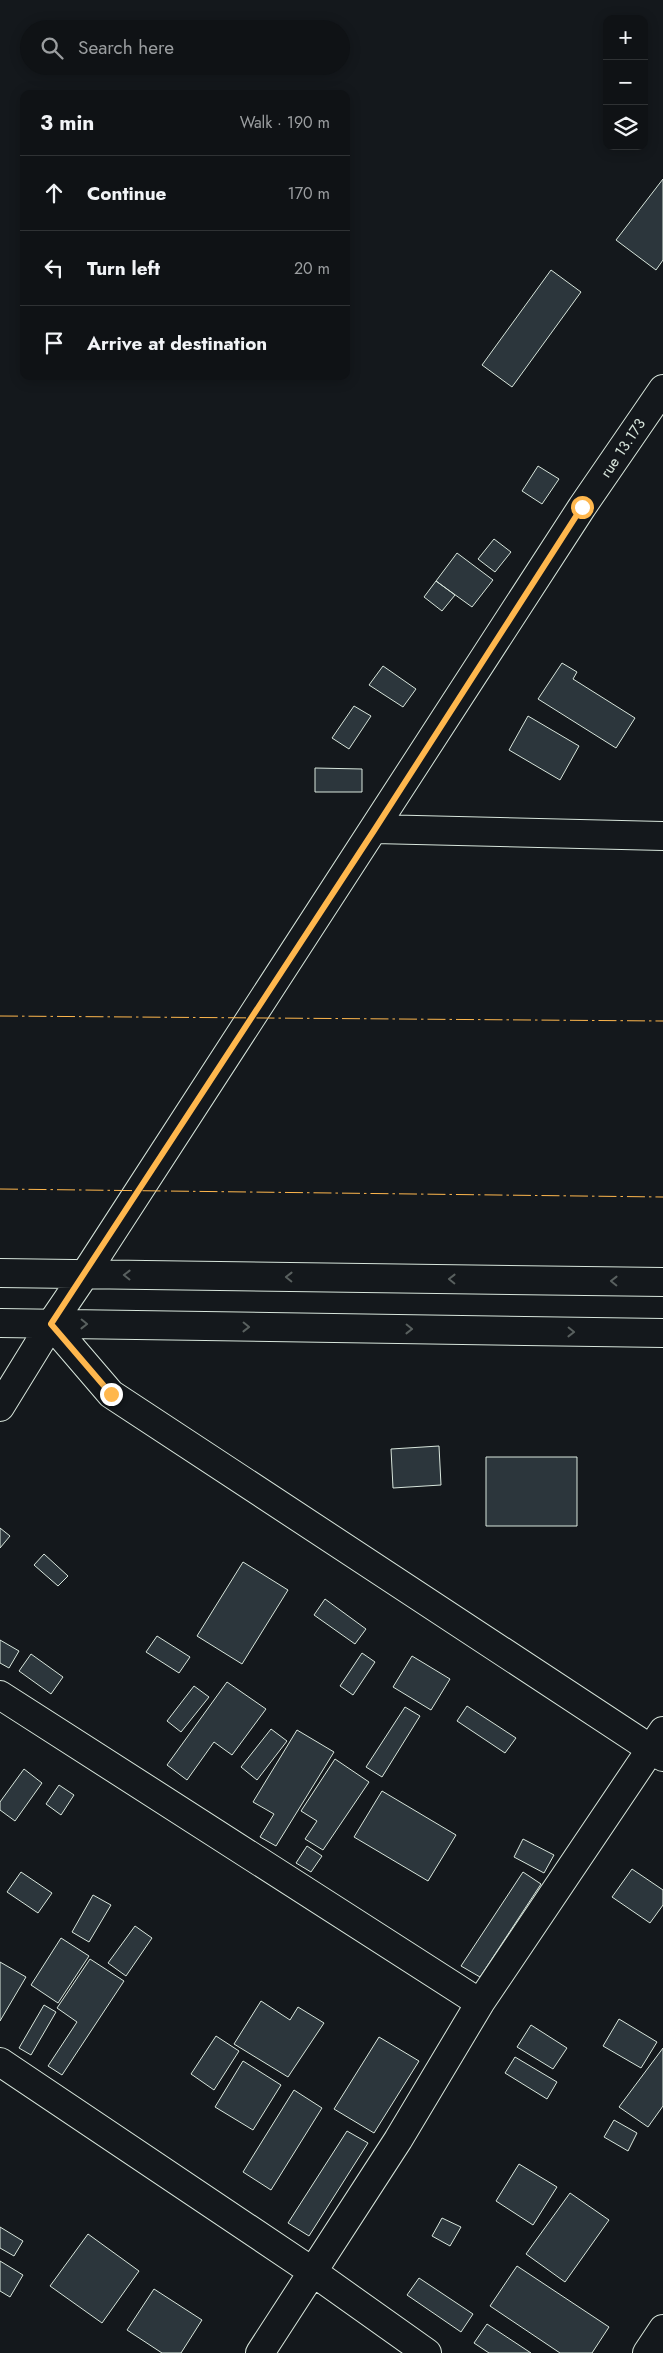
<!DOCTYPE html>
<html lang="en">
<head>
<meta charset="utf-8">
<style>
	body { margin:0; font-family:Jost,sans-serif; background:#181b1e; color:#f1f3f6 }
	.controls { position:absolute; right:15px; top:15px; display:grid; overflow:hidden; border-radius:10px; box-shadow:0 2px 12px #0003 }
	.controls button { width:45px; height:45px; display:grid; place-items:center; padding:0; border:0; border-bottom:1px solid #2f3234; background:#0f1215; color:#f1f3f6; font:25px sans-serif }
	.stop { position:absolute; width:15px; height:15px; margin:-11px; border:4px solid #ffb74d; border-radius:50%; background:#fff }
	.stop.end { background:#ffb74d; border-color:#fff; box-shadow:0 1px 5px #0008 }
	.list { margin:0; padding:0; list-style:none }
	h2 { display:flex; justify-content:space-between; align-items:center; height:65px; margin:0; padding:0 20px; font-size:21px }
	h2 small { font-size:16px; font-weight:400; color:#9b9ea0 }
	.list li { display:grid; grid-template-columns:32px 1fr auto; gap:15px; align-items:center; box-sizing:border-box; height:75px; padding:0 20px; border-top:1px solid #2f3234 }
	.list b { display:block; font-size:19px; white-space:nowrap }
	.list em { font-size:16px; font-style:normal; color:#9b9ea0 }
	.icon { flex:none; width:28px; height:28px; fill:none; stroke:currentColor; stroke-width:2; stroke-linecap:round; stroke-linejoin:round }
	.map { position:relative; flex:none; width:663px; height:2353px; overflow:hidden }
	.search { position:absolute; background:#0f1215; box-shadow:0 2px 12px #0003; left:20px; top:20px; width:330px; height:55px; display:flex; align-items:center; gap:12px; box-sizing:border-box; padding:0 18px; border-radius:28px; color:#9b9ea0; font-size:19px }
	.panel { position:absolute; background:#0f1215; box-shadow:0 2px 12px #0003; left:20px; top:90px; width:330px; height:290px; border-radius:10px }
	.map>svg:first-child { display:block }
	.building { fill:#2c363c; stroke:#d8e6dc }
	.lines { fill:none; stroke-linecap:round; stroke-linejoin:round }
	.minor-casing { stroke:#d8e6dc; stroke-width:30 }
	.minor { stroke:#14181c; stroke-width:28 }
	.power { stroke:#ffb74d; stroke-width:1; stroke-dasharray:18 4 2.5 4; stroke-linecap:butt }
	.oneway { stroke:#59605f }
	.route { stroke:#ffb74d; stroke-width:6 }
	.labels { text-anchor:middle; stroke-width:4; stroke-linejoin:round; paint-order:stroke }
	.street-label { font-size:15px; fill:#d8e6dc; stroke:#14181c }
</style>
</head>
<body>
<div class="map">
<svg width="663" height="2353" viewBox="0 0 663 2353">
	<rect width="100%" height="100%" fill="#14181c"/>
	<path class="building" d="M 663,179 L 663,260 L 656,270 L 616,240 Z
		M 551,270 L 581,292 L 512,387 L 482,365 Z
		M 538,466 L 559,479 L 542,504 L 522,491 Z
		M 494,539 L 511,552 L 495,572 L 478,559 Z
		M 457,553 L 493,580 L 472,607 L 436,581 Z
		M 436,581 L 455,595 L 442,611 L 424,597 Z
		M 562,663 L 577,672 L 573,679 L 635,718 L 616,748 L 538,699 Z
		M 383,666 L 416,689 L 403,707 L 369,685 Z
		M 354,706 L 371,716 L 349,749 L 332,738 Z
		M 528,716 L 579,746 L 560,780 L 509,750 Z
		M 315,768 L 362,769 L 362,792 L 315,792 Z
		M 439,1446 L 441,1485 L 393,1488 L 391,1449 Z
		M 486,1457 L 577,1457 L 577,1526 L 486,1526 Z
		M 0,1528 L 10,1536 L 0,1548 Z
		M 44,1554 L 68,1576 L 58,1586 L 34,1565 Z
		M 243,1562 L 288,1590 L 242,1664 L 197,1636 Z
		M 325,1599 L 366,1629 L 355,1644 L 314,1615 Z
		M 157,1636 L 190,1657 L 179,1673 L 146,1652 Z
		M 0,1640 L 19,1651 L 9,1668 L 0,1663 Z
		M 362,1653 L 375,1662 L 353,1695 L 340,1686 Z
		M 31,1654 L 63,1677 L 51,1694 L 19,1671 Z
		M 412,1656 L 450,1679 L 431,1710 L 393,1687 Z
		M 227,1682 L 266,1709 L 232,1755 L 214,1742 L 187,1780 L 167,1765 Z
		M 194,1686 L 209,1697 L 181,1732 L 167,1721 Z
		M 467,1706 L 516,1738 L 505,1753 L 457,1721 Z
		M 405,1707 L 420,1716 L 382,1777 L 366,1767 Z
		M 271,1729 L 287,1741 L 257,1780 L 241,1767 Z
		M 297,1730 L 334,1752 L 276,1846 L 260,1837 L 274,1814 L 253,1802 Z
		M 335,1759 L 369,1782 L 323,1850 L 305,1839 L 317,1821 L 301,1811 Z
		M 24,1769 L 42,1783 L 15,1821 L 0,1810 L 0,1802 Z
		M 59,1785 L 74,1795 L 61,1815 L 46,1804 Z
		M 382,1791 L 456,1835 L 428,1881 L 354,1837 Z
		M 523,1839 L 554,1855 L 544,1873 L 514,1857 Z
		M 307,1846 L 322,1856 L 311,1872 L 296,1863 Z
		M 632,1869 L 663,1890 L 663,1905 L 650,1923 L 612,1897 Z
		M 21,1872 L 52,1893 L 38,1913 L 7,1892 Z
		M 523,1872 L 541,1884 L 480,1977 L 461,1966 Z
		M 93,1895 L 111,1905 L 89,1942 L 72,1932 Z
		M 135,1926 L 152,1938 L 126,1976 L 108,1963 Z
		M 61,1938 L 89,1956 L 58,2003 L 31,1985 Z
		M 90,1959 L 124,1981 L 62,2075 L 48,2066 L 77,2022 L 57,2008 Z
		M 0,1962 L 26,1977 L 0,2021 Z
		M 261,2001 L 290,2020 L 298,2007 L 324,2023 L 288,2077 L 234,2044 Z
		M 44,2005 L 56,2012 L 31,2055 L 19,2048 Z
		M 619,2019 L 657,2042 L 641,2068 L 603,2046 Z
		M 531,2025 L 567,2048 L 553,2069 L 517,2047 Z
		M 216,2036 L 239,2051 L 214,2090 L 191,2074 Z
		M 379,2037 L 419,2061 L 374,2133 L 334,2109 Z
		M 663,2048 L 663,2106 L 648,2127 L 619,2107 Z
		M 515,2057 L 557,2082 L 547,2099 L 505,2073 Z
		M 243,2061 L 281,2085 L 253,2130 L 215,2107 Z
		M 294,2090 L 322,2108 L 271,2190 L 243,2172 Z
		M 614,2120 L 637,2133 L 628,2151 L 604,2137 Z
		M 347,2131 L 368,2143 L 309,2236 L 288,2223 Z
		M 519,2164 L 557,2187 L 533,2225 L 496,2201 Z
		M 570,2193 L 609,2220 L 565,2282 L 526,2254 Z
		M 442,2218 L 461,2227 L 450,2246 L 432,2236 Z
		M 0,2227 L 23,2241 L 14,2256 L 0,2248 Z
		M 88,2234 L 139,2271 L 102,2323 L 50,2286 Z
		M 0,2261 L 23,2275 L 10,2297 L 0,2291 Z
		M 517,2266 L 609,2327 L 592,2353 L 560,2353 L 490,2306 Z
		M 419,2278 L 473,2314 L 461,2332 L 407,2295 Z
		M 154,2289 L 202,2320 L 181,2353 L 162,2353 L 127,2330 Z
		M 487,2324 L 531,2353 L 489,2353 L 474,2343 Z"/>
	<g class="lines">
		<defs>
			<path id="minor" d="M 375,829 L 663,836
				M 0,1273 L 663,1282
				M 0,1323 L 663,1333
				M 51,1324 L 111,1394 L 663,1757
				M 0,1407 L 51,1324 L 85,1274 L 582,507 L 663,389
				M 0,1695 L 480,2003
				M 0,2062 L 313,2272 L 427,2353
				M 260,2353 L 398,2140 L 480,2003 L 663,1731
				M 647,2353 L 663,2329"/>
		</defs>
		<use href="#minor" class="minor-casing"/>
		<use href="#minor" class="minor"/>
		<path class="power" d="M 0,1016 L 663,1021
			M 0,1189 L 663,1197"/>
	</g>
	<defs><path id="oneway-chevron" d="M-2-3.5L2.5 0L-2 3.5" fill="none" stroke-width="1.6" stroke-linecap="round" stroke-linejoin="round" transform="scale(1.25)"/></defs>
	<g class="oneway">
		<use href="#oneway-chevron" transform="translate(127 1275) rotate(-179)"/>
		<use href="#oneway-chevron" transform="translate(289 1277) rotate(-179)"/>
		<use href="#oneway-chevron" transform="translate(452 1279) rotate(-179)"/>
		<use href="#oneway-chevron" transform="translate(614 1281) rotate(-179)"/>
		<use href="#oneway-chevron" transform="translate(84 1324) rotate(1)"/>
		<use href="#oneway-chevron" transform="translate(246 1327) rotate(1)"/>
		<use href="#oneway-chevron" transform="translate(409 1329) rotate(1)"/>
		<use href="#oneway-chevron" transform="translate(571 1332) rotate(1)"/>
	</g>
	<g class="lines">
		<path class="route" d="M 111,1394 L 51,1324 L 375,829 L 582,507"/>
	</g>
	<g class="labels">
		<g class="street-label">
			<text transform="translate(623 448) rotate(-56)" y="5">rue 13.173</text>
		</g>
	</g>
</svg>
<div class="controls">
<button>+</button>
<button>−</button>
<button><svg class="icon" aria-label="layers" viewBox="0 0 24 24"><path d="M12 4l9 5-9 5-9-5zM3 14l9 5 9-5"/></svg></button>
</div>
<div class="stop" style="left:582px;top:507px"></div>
<div class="stop end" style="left:111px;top:1394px"></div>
<div class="search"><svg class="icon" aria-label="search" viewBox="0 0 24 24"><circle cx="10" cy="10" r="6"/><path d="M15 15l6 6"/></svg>Search here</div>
<section class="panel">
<h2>3 min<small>Walk · 190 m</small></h2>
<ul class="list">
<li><svg class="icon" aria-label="ahead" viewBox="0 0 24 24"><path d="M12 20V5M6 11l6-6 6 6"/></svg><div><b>Continue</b></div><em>170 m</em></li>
<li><svg class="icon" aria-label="left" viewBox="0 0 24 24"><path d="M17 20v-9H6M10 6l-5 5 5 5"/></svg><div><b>Turn left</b></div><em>20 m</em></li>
<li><svg class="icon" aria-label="arrive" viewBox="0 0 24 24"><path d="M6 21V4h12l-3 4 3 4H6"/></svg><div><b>Arrive at destination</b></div></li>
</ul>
</section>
</div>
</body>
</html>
